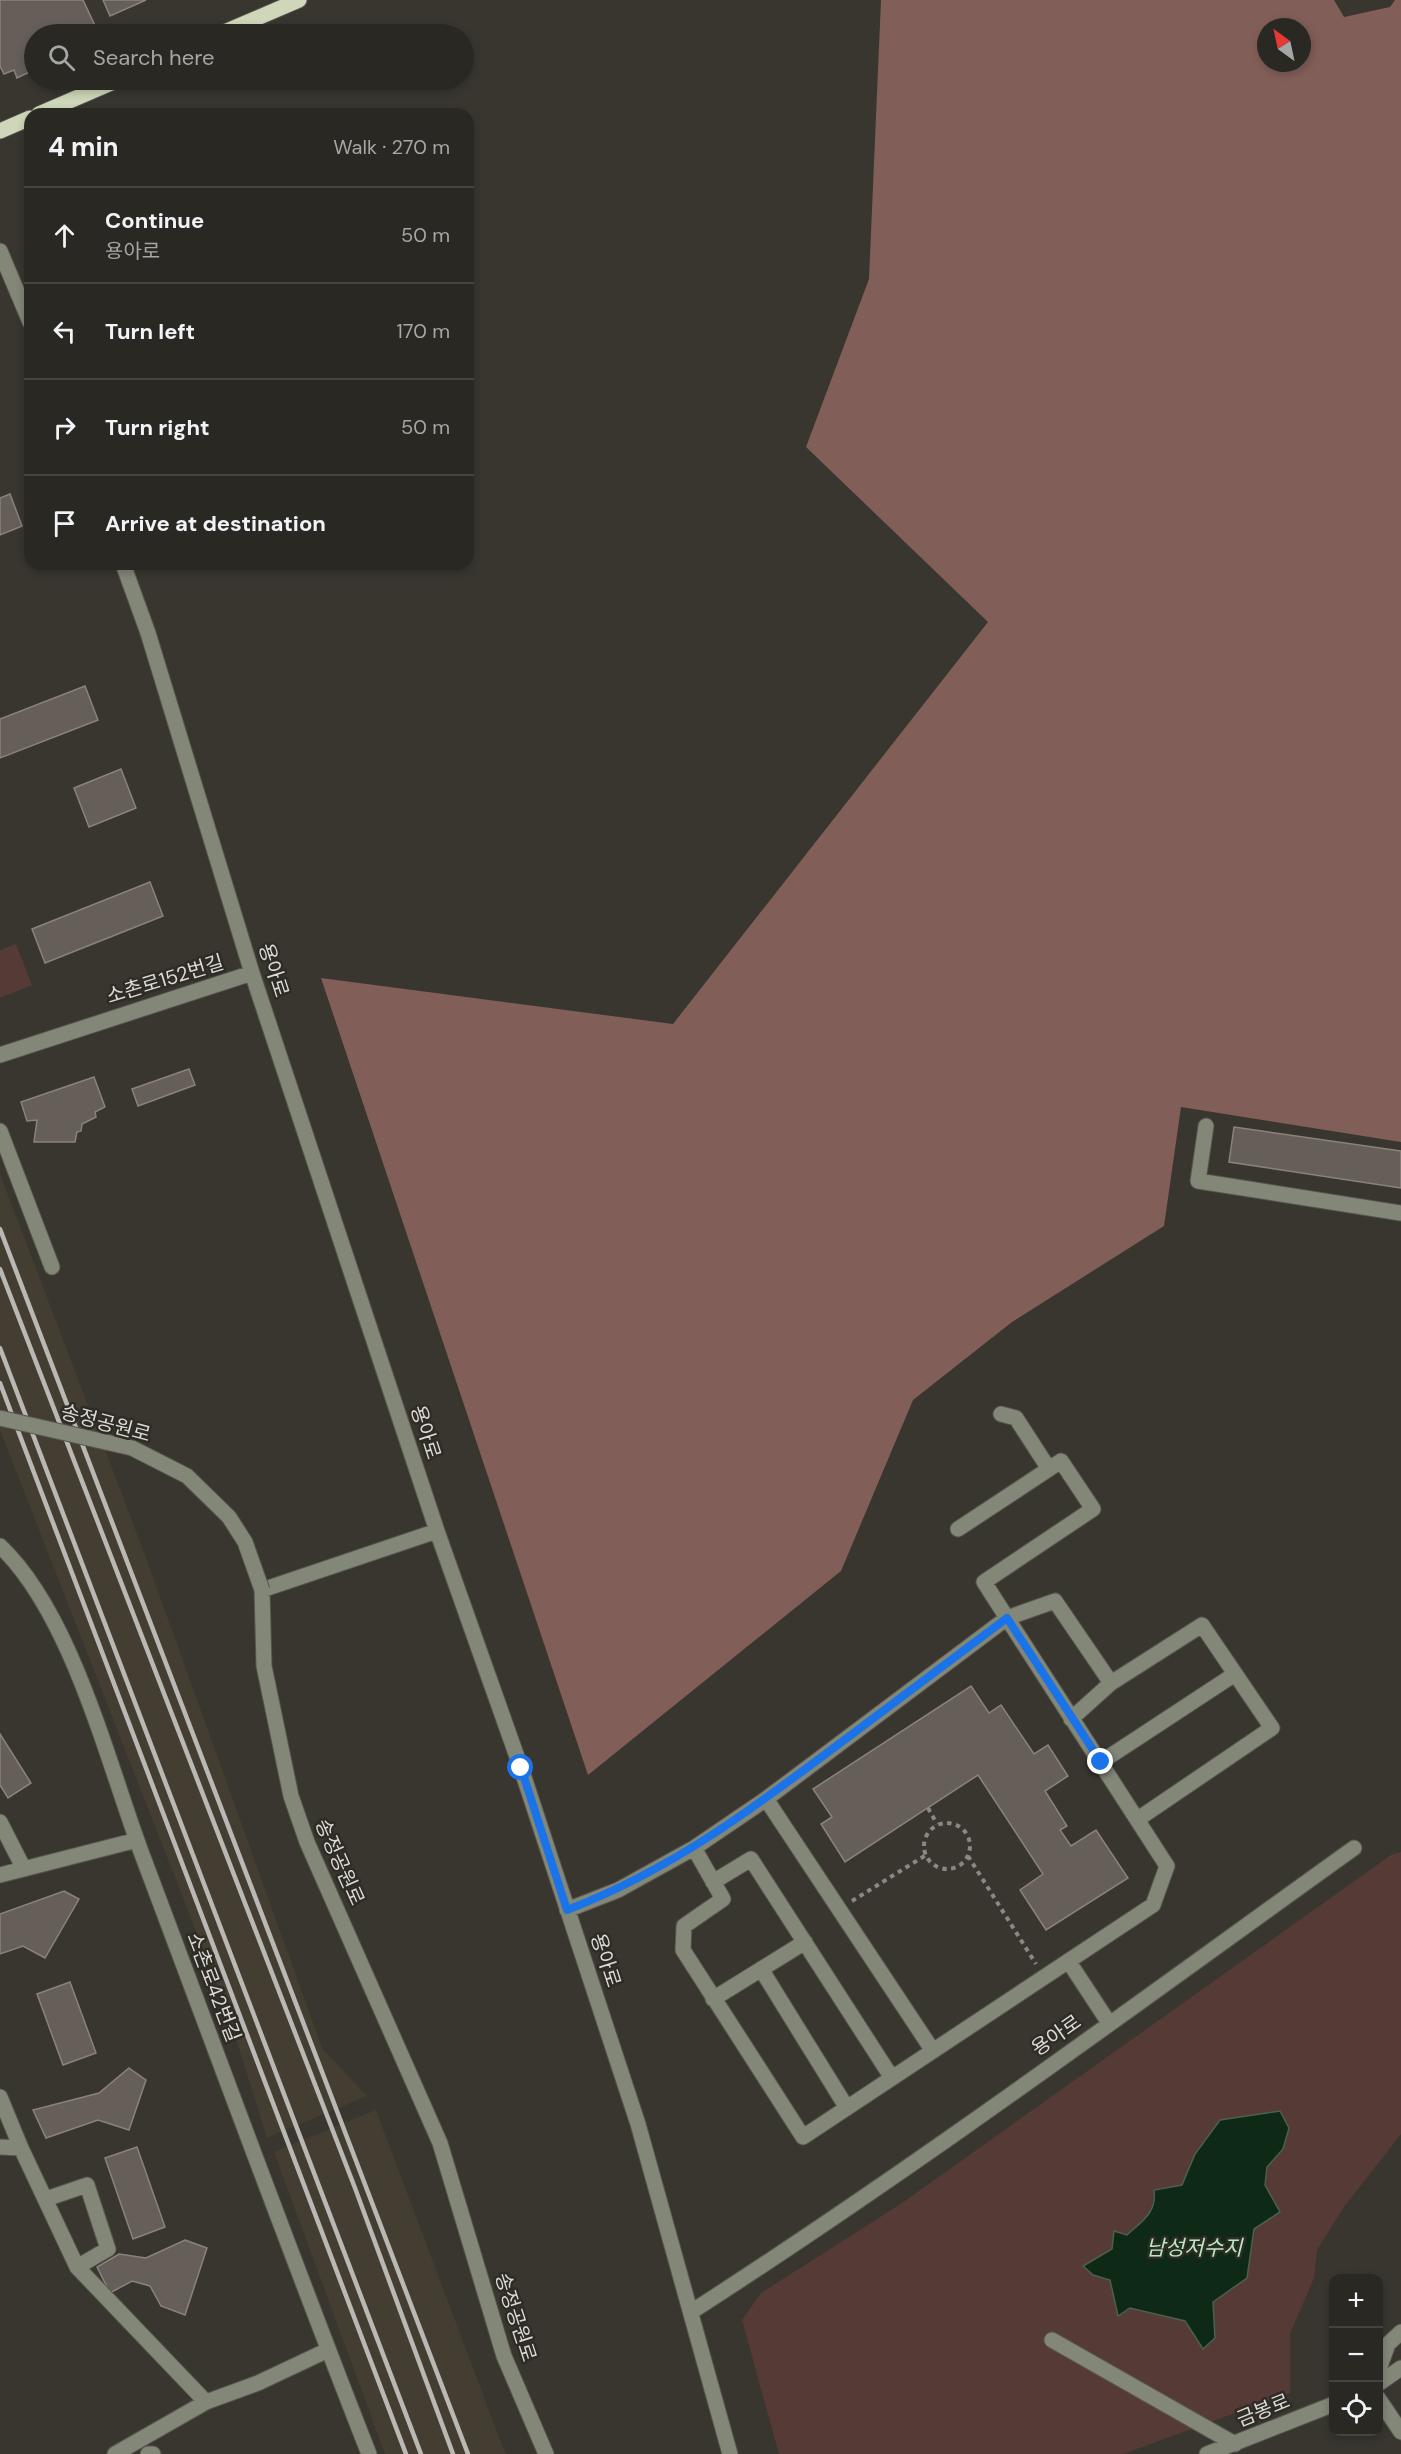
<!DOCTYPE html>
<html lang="en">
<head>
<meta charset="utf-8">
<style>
	body { margin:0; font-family:"DM Sans","Noto Sans KR",sans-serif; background:#363430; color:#f1f3f6 }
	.controls { position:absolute; right:18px; bottom:18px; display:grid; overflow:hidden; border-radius:12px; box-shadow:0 3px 9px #0003 }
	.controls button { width:54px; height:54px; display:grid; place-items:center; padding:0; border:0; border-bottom:2px solid #464441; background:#2a2823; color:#f1f3f6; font:30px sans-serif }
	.compass { position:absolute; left:1257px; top:18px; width:54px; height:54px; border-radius:50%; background:#2a2823; box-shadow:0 3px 9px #0003; rotate:327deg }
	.stop { position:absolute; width:18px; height:18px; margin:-14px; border:4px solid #1a73e8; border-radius:50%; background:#fff }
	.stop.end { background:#1a73e8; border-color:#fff; box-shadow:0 2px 6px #0008 }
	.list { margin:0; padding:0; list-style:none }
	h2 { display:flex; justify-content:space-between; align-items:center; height:78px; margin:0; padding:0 24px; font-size:26px }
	h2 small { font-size:20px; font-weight:400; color:#a5a6a6 }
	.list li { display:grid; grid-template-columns:39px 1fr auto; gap:18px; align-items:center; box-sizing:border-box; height:96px; padding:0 24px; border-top:2px solid #464441 }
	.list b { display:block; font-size:22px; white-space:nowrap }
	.list p { margin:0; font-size:20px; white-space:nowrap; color:#a5a6a6 }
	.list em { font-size:20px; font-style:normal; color:#a5a6a6 }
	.icon { flex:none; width:33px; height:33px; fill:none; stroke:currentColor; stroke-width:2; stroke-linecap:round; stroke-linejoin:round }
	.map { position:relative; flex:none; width:1401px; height:2454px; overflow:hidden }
	.search { position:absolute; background:#2a2823; box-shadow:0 3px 9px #0003; left:24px; top:24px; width:450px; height:66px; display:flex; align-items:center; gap:15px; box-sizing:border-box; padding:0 21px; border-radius:33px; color:#a5a6a6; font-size:22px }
	.panel { position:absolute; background:#2a2823; box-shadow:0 3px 9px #0003; left:24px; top:108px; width:450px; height:462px; border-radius:18px }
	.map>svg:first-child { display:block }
	.built { fill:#433e31 }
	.green { fill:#563a36; fill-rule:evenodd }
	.forest { fill:#825e58; fill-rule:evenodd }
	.water { fill:#0e2a17; stroke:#4c5f50; stroke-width:1.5 }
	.building { fill:#665f59; stroke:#8a827c; stroke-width:1.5 }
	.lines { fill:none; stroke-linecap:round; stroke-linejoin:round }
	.minor-casing { stroke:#56544d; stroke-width:17 }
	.major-casing { stroke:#56544d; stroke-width:17 }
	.path { stroke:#8a8883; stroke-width:4; stroke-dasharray:4.5 4.5; stroke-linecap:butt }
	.minor { stroke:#828778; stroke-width:15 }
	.major { stroke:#ced7b9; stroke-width:15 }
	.rail { stroke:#bab8b4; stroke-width:4.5 }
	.minor-bridge-casing { stroke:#56544d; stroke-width:17; stroke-linecap:butt }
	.minor-bridge { stroke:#828778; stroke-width:15 }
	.route { stroke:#1a73e8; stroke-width:8 }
	.labels { text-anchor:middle; stroke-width:5; stroke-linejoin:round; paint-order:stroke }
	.street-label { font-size:20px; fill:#dcdad6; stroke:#2e2c25 }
	.water-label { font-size:21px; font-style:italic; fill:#b6ecc2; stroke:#2e2c25 }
</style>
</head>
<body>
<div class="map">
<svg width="1401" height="2454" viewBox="0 0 1401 2454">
	<rect width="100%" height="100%" fill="#38362f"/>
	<path class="built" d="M 0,1174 L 145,1555 L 322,2048 L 367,2096 L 267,2138 L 228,2013 L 0,1430 Z
		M 376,2110 L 502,2445 L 506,2454 L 385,2454 L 274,2152 Z"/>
	<path class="green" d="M 16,944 L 32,985 L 0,998 L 0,950 Z
		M 1401,1852 L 1401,2134 L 1344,2207 L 1317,2250 L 1314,2278 L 1290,2334 L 1290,2393 L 1123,2454 L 779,2454 L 742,2320 L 761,2293 L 902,2203 L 1391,1855 ZM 1280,2111 L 1283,2149 L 1267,2167 L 1251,2242 L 1247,2278 L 1213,2302 L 1215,2337 L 1203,2348 L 1185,2321 L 1130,2308 L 1118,2316 L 1110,2280 L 1093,2275 L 1084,2266 L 1112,2248 L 1151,2213 L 1154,2190 L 1182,2185 L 1195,2154 L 1252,2117 Z"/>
	<path class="forest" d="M 881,0 L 1334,0 L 1344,17 L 1390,7 L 1395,0 L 1401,0 L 1401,1142 L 1181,1107 L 1164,1226 L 1012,1322 L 913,1400 L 841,1571 L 588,1775 L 321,978 L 673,1024 L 988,622 L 806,447 L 869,279 ZM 1266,27 L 1302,27 L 1302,63 L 1266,63 Z"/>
	<path class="water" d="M 1280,2111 L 1289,2128 L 1283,2149 L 1267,2167 L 1265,2185 L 1280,2212 L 1254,2229 L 1247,2278 L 1213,2302 L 1215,2338 L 1203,2349 L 1185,2321 L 1130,2308 L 1118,2316 L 1110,2280 L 1093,2275 L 1083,2266 L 1112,2249 L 1114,2231 L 1127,2235 C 1142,2221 1157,2213 1154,2190 L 1182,2185 L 1195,2154 L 1220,2120 Z"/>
	<path class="building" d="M 0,0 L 83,0 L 99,34 L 34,34 L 34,70 L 17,78 L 14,70 L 4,74 L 0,66 Z
		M 103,0 L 146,0 L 110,16 Z
		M 10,494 L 22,526 L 0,535 L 0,498 Z
		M 85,686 L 98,720 L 0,758 L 0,719 Z
		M 121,769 L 136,808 L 89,827 L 74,788 Z
		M 150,882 L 163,916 L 45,963 L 32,929 Z
		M 189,1069 L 195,1085 L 138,1106 L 132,1089 Z
		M 94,1077 L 105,1107 L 95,1112 L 96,1117 L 82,1124 L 81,1131 L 77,1132 L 75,1142 L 34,1142 L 37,1120 L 27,1121 L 21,1102 Z
		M 1234,1127 L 1401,1151 L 1401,1188 L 1229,1162 Z
		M 971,1686 L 989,1713 L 1001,1705 L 1034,1754 L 1048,1745 L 1068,1776 L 1045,1791 L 1067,1826 L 1060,1830 L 1071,1846 L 1096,1830 L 1128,1878 L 1046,1930 L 1020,1890 L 1043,1874 L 978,1775 L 845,1862 L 821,1824 L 832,1817 L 813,1789 Z
		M 0,1734 L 31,1783 L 8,1798 L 0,1785 Z
		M 64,1891 L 79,1899 L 45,1958 L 23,1946 L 0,1954 L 0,1914 Z
		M 70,1982 L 96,2053 L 63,2065 L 37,1994 Z
		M 129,2068 L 146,2080 L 129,2130 L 98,2120 L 46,2138 L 33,2110 L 99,2093 Z
		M 137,2147 L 165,2227 L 133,2239 L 105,2158 Z
		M 185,2240 L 207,2248 L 185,2315 L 161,2306 L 150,2286 L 132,2281 L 110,2293 L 97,2267 L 119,2254 L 146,2258 Z"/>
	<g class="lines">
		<defs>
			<path id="minor" d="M 0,251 L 30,322
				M 123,564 L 148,633 L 252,973 L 437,1531 L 521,1768 L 638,2124 L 730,2454
				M 0,1055 L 252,973
				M 1206,1126 L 1198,1181 L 1401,1213
				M 0,1131 L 52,1267
				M 1001,1414 L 1016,1418 L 1049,1469
				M 958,1529 L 1061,1461 L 1093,1509 L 984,1582 L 1007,1618 L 1055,1601 L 1111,1683
				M 437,1531 L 262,1590 L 264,1666 L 291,1796 L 307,1842 L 440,2143 L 504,2356 L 546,2454
				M 0,1546 C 72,1614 108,1764 143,1857 C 218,2056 291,2256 369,2454
				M 1071,1719 L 1111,1683 L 1202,1625 L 1272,1728 L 1138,1819
				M 1101,1762 L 1235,1674
				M 766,1799 L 933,2051
				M 0,1822 L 24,1869
				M 0,1875 L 137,1840
				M 713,1882 L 751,1859 L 892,2078
				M 567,1910 L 618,1890 L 694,1848 L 766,1799 L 1007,1618 L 1167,1866 L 1153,1905 L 803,2137 L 683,1950 L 684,1926 L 723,1899 L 694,1848
				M 1069,1962 L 1109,2023
				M 761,1969 L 847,2108
				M 713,1999 L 805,1942
				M 0,2097 L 21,2148 L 77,2267 L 206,2402
				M 0,2147 L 21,2148
				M 46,2199 L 87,2185 L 108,2249 L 77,2267
				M 691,2312 C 918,2166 1135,2005 1354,1848
				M 1052,2340 L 1235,2444
				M 1378,2372 L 1388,2344 L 1401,2332
				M 1378,2384 L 1401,2368
				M 1378,2398 L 1401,2432
				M 115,2454 L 206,2402 L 258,2383 L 328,2350
				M 148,2454 L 153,2454
				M 1207,2454 L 1334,2404"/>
			<path id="major" d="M 220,34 L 299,0
				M 39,114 L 118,80
				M 0,131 L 30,118"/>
		</defs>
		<use href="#minor" class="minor-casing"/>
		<use href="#major" class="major-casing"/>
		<path class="path" d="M 928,1808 L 937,1824
			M924 1846a23 23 0 1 1 46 0a23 23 0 1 1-46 0Z
			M 968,1856 L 1036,1964
			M 852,1901 L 926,1855"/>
		<use href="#minor" class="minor"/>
		<use href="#major" class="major"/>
		<path class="rail" d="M 0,1229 L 468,2454
			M 0,1269 L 355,2188 L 453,2454
			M 0,1348 L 421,2454
			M 0,1383 L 406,2454"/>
		<defs>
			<path id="minor-bridge" d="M 0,1418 L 132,1448 L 187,1476 L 229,1517 L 245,1542 L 262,1590"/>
		</defs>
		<use href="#minor-bridge" class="minor-bridge-casing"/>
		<use href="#minor-bridge" class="minor-bridge"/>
	</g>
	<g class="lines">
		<path class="route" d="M 521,1768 L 567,1910 C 671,1870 751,1810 839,1744 C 895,1702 951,1660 1007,1618 L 1101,1762"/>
	</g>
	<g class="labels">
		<g class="street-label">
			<text transform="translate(274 970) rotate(72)" y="7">용아로</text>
			<text transform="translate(165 979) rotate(-17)" y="7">소촌로152번길</text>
			<text transform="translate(106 1423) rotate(15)" y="7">송정공원로</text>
			<text transform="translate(426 1432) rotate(72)" y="7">용아로</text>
			<text transform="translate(340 1862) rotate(66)" y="7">송정공원로</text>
			<text transform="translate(606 1960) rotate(72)" y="7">용아로</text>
			<text transform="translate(214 1987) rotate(69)" y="7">소촌로42번길</text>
			<text transform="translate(1056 2035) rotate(-35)" y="7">용아로</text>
			<text transform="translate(516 2317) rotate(72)" y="7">송정공원로</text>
			<text transform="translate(1263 2410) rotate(-22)" y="7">금봉로</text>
		</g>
		<g class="water-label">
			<text x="1194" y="2255">남성저수지</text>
		</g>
	</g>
</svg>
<div class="controls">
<button>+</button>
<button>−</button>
<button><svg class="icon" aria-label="locate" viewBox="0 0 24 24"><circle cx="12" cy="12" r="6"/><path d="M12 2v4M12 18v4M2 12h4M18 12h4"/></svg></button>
</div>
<svg class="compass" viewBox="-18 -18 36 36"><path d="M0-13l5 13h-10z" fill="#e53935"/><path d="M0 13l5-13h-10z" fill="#a5a6a6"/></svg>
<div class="stop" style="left:521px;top:1768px"></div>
<div class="stop end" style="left:1101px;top:1762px"></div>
<div class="search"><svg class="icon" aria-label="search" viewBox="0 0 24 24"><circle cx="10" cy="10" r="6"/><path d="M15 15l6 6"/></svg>Search here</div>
<section class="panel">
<h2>4 min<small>Walk · 270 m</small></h2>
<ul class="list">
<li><svg class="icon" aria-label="ahead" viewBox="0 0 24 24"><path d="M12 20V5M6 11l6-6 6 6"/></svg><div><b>Continue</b><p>용아로</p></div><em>50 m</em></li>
<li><svg class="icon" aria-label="left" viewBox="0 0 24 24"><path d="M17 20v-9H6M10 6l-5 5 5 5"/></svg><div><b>Turn left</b></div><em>170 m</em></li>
<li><svg class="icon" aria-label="right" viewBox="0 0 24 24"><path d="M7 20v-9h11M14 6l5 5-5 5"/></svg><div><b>Turn right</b></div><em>50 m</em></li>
<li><svg class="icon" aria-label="arrive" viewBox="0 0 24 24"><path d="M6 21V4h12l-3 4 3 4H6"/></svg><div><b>Arrive at destination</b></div></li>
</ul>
</section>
</div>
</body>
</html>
